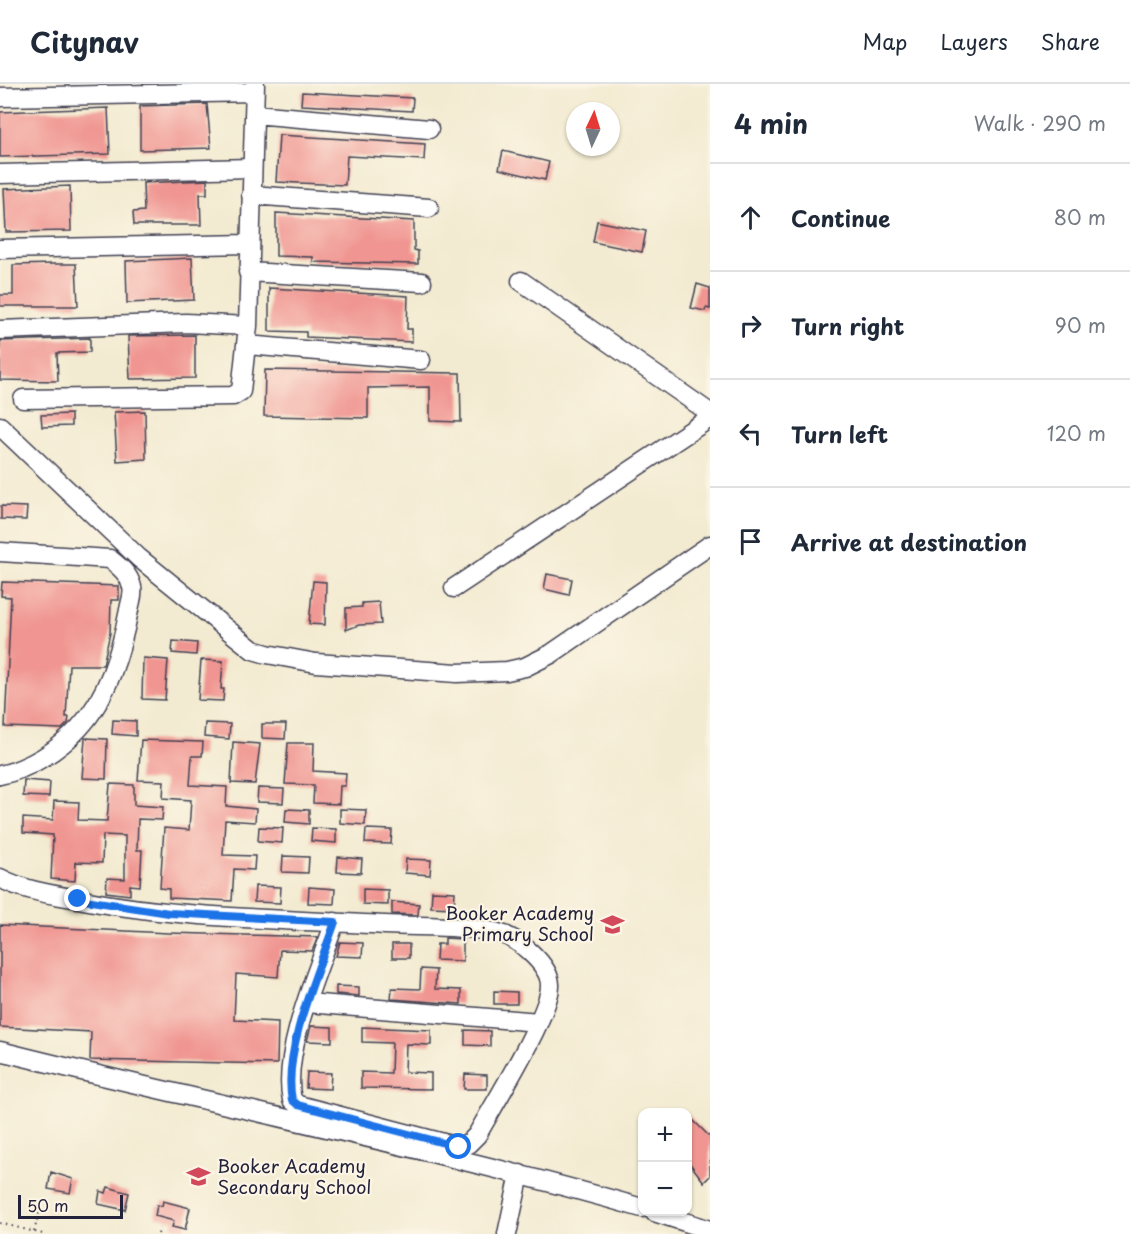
<!DOCTYPE html>
<html lang="en">
<head>
<meta charset="utf-8">
<style>
	body { margin:0; font-family:"Playpen Sans",sans-serif; background:#f2f2f3; color:#1f2937 }
	.controls { position:absolute; right:18px; bottom:18px; display:grid; overflow:hidden; border-radius:12px; box-shadow:0 2px 4px #0004 }
	.controls button { width:54px; height:54px; display:grid; place-items:center; padding:0; border:0; border-bottom:2px solid #e0e1e3; background:#fff; color:#1f2937; font:30px sans-serif }
	.compass { position:absolute; left:566px; top:18px; width:54px; height:54px; border-radius:50%; background:#fff; box-shadow:0 2px 4px #0004; rotate:4deg }
	.scale { position:absolute; left:18px; bottom:15px; width:105px; box-sizing:border-box; padding-left:6px; border:3px solid #22223b; border-top:0; font-size:16px; line-height:21px; white-space:nowrap; color:#22223b; -webkit-text-stroke:4px #fcf5e5; paint-order:stroke }
	.stop { position:absolute; width:18px; height:18px; margin:-14px; border:4px solid #1a73e8; border-radius:50%; background:#fff }
	.stop.end { background:#1a73e8; border-color:#fff; box-shadow:0 2px 6px #0008 }
	.list { margin:0; padding:0; list-style:none }
	h2 { display:flex; justify-content:space-between; align-items:center; height:78px; margin:0; padding:0 24px; font-size:26px }
	h2 small { font-size:20px; font-weight:400; color:#747a83 }
	.list li { display:grid; grid-template-columns:39px 1fr auto; gap:18px; align-items:center; box-sizing:border-box; height:108px; padding:0 24px; border-top:2px solid #e0e1e3 }
	.list b { display:block; font-size:22px; white-space:nowrap }
	.list em { font-size:20px; font-style:normal; color:#747a83 }
	.icon { flex:none; width:33px; height:33px; fill:none; stroke:currentColor; stroke-width:2; stroke-linecap:round; stroke-linejoin:round }
	.map { position:relative; flex:none; width:710px; height:1150px; overflow:hidden }
	header { display:flex; align-items:center; gap:36px; box-sizing:border-box; height:84px; padding:0 30px; background:#fff; border-bottom:2px solid #e0e1e3 }
	header strong { font-size:28px }
	nav { display:flex; gap:33px; margin-inline-start:auto; font-size:21px }
	main { display:flex }
	aside { flex:1; background:#fff }
	.map>svg:first-child { display:block }
	.building { fill:#f09591 }
	.lines { fill:none; stroke-linecap:round; stroke-linejoin:round }
	.minor-casing { stroke:#414052; stroke-width:21 }
	.path { stroke:#414052; stroke-width:2; stroke-dasharray:1.5 4.5; stroke-linecap:butt }
	.minor { stroke:#fff; stroke-width:18 }
	.route { stroke:#1a73e8; stroke-width:8 }
	.labels { text-anchor:middle; stroke-width:4.5; stroke-linejoin:round; paint-order:stroke }
	.poi-label { font-size:18px; fill:#22223b; stroke:#fcf5e5; text-anchor:end }
</style>
</head>
<body>
<header>
<strong>Citynav</strong>
<nav><a>Map</a><a>Layers</a><a>Share</a></nav>
</header>
<main>
<div class="map">
<svg width="710" height="1150" viewBox="0 0 710 1150">
	<rect width="100%" height="100%" fill="#fcf5e5"/>
	<filter id="ink" filterUnits="userSpaceOnUse"><feTurbulence type="fractalNoise" baseFrequency=".0167" numOctaves="2"/><feDisplacementMap in="SourceGraphic" scale="12" xChannelSelector="R" yChannelSelector="G"/><feConvolveMatrix kernelMatrix="1 2 1 2 8 2 1 2 1" color-interpolation-filters="sRGB"/></filter>
	<filter id="wash" filterUnits="userSpaceOnUse"><feTurbulence type="fractalNoise" baseFrequency=".008" numOctaves="4" result="noise"/><feDisplacementMap in="SourceGraphic" scale="24" xChannelSelector="R" yChannelSelector="G"/><feGaussianBlur stdDeviation="1.35" result="paint"/><feColorMatrix in="noise" values="0 0 0 0 0 0 0 0 0 0 0 0 0 0 0 0 0 1.4 0 .05"/><feComposite in="paint" operator="in"/></filter>
	<g filter="url(#wash)">
		<rect width="100%" height="100%" fill="#f3ebd1"/>
		<g id="blocks">
			<path class="building" d="M 302,8 L 413,14 L 412,27 L 301,21 Z
				M 207,20 L 211,64 L 140,66 L 140,22 Z
				M 108,24 L 110,70 L 0,73 L 0,28 Z
				M 279,51 L 425,60 L 424,76 L 347,72 L 345,101 L 276,98 Z
				M 503,67 L 549,78 L 545,96 L 499,85 Z
				M 207,96 L 207,110 L 200,110 L 201,141 L 134,141 L 133,128 L 144,127 L 143,99 Z
				M 70,102 L 71,147 L 6,148 L 4,105 Z
				M 276,129 L 414,137 L 414,166 L 418,167 L 418,180 L 313,178 L 313,173 L 276,172 Z
				M 597,137 L 646,147 L 642,168 L 593,158 Z
				M 192,174 L 194,216 L 127,219 L 126,177 Z
				M 53,180 L 76,180 L 78,222 L 0,222 L 0,211 L 13,211 L 13,181 Z
				M 697,200 L 710,204 L 710,225 L 706,224 L 705,227 L 691,224 Z
				M 269,204 L 408,212 L 407,245 L 412,245 L 412,258 L 306,253 L 306,248 L 269,247 Z
				M 195,251 L 195,294 L 130,295 L 128,252 Z
				M 90,254 L 90,268 L 57,269 L 58,297 L 0,296 L 0,257 Z
				M 265,286 L 460,289 L 461,338 L 430,337 L 430,303 L 368,304 L 368,334 L 264,332 Z
				M 145,327 L 146,375 L 117,377 L 114,328 Z
				M 71,330 L 71,342 L 42,343 L 41,331 Z
				M 1,422 L 27,423 L 26,436 L 1,435 Z
				M 547,490 L 572,495 L 569,511 L 544,505 Z
				M 313,497 L 326,498 L 325,541 L 309,540 Z
				M 2,498 L 119,502 L 119,516 L 111,516 L 110,549 L 103,581 L 69,581 L 66,633 L 69,633 L 68,639 L 62,645 L 5,643 L 11,513 L 1,512 Z
				M 379,518 L 381,540 L 359,541 L 346,546 L 346,524 L 362,523 L 362,519 Z
				M 173,557 L 197,559 L 196,571 L 172,569 Z
				M 143,574 L 168,576 L 165,616 L 142,615 Z
				M 201,576 L 223,577 L 221,605 L 224,605 L 223,617 L 198,616 Z
				M 113,636 L 136,637 L 136,652 L 112,650 Z
				M 205,639 L 230,640 L 229,655 L 204,653 Z
				M 262,640 L 286,640 L 285,655 L 262,654 Z
				M 85,654 L 107,655 L 106,695 L 82,694 Z
				M 141,656 L 203,658 L 202,672 L 192,672 L 190,701 L 227,703 L 226,722 L 256,725 L 255,738 L 225,736 L 223,771 L 255,772 L 254,786 L 234,785 L 232,817 L 169,814 L 169,805 L 160,804 L 164,744 L 189,746 L 191,716 L 163,714 L 164,697 L 138,696 Z
				M 233,658 L 260,660 L 255,700 L 231,699 Z
				M 288,659 L 314,659 L 313,687 L 346,689 L 345,702 L 340,702 L 339,720 L 313,719 L 314,701 L 285,700 Z
				M 24,696 L 50,698 L 49,713 L 23,712 Z
				M 110,700 L 134,701 L 134,721 L 163,723 L 162,736 L 138,735 L 137,766 L 142,766 L 140,802 L 130,801 L 130,811 L 106,808 L 107,794 L 125,795 L 125,752 L 103,751 L 102,779 L 76,778 L 75,797 L 51,795 L 53,751 L 23,749 L 23,734 L 53,736 L 54,717 L 79,718 L 78,736 L 107,737 Z
				M 258,704 L 284,705 L 283,719 L 257,718 Z
				M 286,725 L 309,726 L 309,740 L 285,738 Z
				M 340,725 L 366,726 L 365,741 L 340,739 Z
				M 259,743 L 283,744 L 282,759 L 258,757 Z
				M 312,744 L 336,745 L 336,759 L 311,757 Z
				M 366,745 L 392,746 L 391,760 L 365,759 Z
				M 283,772 L 309,773 L 308,789 L 282,788 Z
				M 338,773 L 362,775 L 361,789 L 337,788 Z
				M 406,775 L 431,776 L 430,791 L 405,789 Z
				M 255,802 L 281,803 L 280,819 L 254,818 Z
				M 309,803 L 335,805 L 334,820 L 308,819 Z
				M 363,805 L 388,806 L 388,821 L 363,820 Z
				M 432,807 L 455,808 L 454,824 L 431,823 Z
				M 392,818 L 419,820 L 418,831 L 392,830 Z
				M 0,841 L 168,849 L 318,853 L 312,867 L 280,866 L 278,893 L 236,890 L 234,936 L 278,938 L 277,980 L 90,976 L 91,948 L 0,943 Z
				M 445,854 L 463,855 L 463,877 L 436,876 L 437,860 L 445,860 Z
				M 340,858 L 363,859 L 362,873 L 336,872 Z
				M 392,860 L 409,860 L 409,874 L 392,874 Z
				M 421,885 L 436,886 L 435,905 L 461,906 L 461,920 L 391,915 L 392,904 L 420,905 Z
				M 336,902 L 359,903 L 359,912 L 336,910 Z
				M 494,907 L 517,908 L 517,920 L 494,920 Z
				M 311,942 L 332,943 L 332,958 L 307,957 Z
				M 362,943 L 431,946 L 431,961 L 406,960 L 405,988 L 431,989 L 431,1005 L 361,1004 L 361,988 L 391,989 L 392,959 L 362,958 Z
				M 465,946 L 490,947 L 490,962 L 465,961 Z
				M 307,988 L 331,989 L 330,1005 L 306,1004 Z
				M 465,990 L 487,991 L 487,1005 L 464,1005 Z
				M 687,1030 L 710,1053 L 710,1092 L 704,1098 L 687,1076 Z
				M 51,1088 L 73,1095 L 70,1109 L 48,1105 Z
				M 108,1103 L 129,1109 L 125,1126 L 98,1120 L 100,1107 L 106,1109 Z
				M 163,1117 L 190,1124 L 185,1146 L 172,1143 L 174,1137 L 155,1132 L 157,1121 L 162,1122 Z"/>
		</g>
	</g>
	<g filter="url(#ink)">
		<use href="#blocks" fill-opacity="0" stroke="#414052" stroke-width="1.5"/>
		<g class="lines">
			<defs>
				<path id="minor" d="M 0,13 L 255,8
					M 254,30 L 429,45
					M 0,90 L 252,84
					M 251,111 L 429,124
					M 0,165 L 249,160
					M 248,188 L 422,198
					M 521,197 L 710,329
					M 0,246 L 186,239 L 248,242
					M 246,261 L 421,276
					M 23,315 L 233,312 L 241,307 L 248,242 L 255,0
					M 0,342 L 139,474 L 238,554 L 253,566 L 267,570 L 316,579 L 457,589 L 507,587 L 525,583 L 551,570 L 710,461
					M 0,468 L 110,475 C 120,483 129,490 132,503 C 134,510 130,519 129,526 C 121,567 108,613 79,644 C 59,666 29,685 0,691
					M 454,504 L 710,334
					M 0,794 C 24,807 56,811 83,816 C 182,835 284,835 385,841 C 419,843 466,841 498,849 C 517,853 550,881 550,901 C 551,929 493,1022 477,1051 L 468,1060 L 459,1063 L 298,1021 L 292,1016 C 281,969 319,884 335,838
					M 307,919 L 539,938
					M 0,967 C 214,1021 430,1063 642,1124
					M 654,1128 L 710,1146
					M 507,1150 L 520,1090"/>
			</defs>
			<use href="#minor" class="minor-casing"/>
			<path class="path" d="M 0,1139 L 43,1150
				M 34,1148 L 43,1114
				M 158,1150 L 160,1144"/>
			<use href="#minor" class="minor"/>
		</g>
	</g>
	<g class="lines" filter="url(#ink)">
		<path class="route" d="M 78,815 L 169,829 L 335,838 C 319,885 282,967 292,1016 L 298,1021 L 459,1063"/>
	</g>
	<defs>
		<symbol id="school-bare" viewBox="-9 -9 18 18"><path d="M0-5L7-2L0 1L-7-2ZM-4 1L0 2.5L4 1V4Q0 6-4 4Z" fill="#d1495b" stroke="#fcf5e5" stroke-width="2.5" paint-order="stroke"/></symbol>
	</defs>
	<g fill-rule="evenodd">
		<use href="#school-bare" x="596" y="824" width="33" height="33"/>
		<use href="#school-bare" x="182" y="1076" width="33" height="33"/>
	</g>
	<g class="labels">
		<g class="poi-label">
			<text x="594" y="836">Booker Academy<tspan x="594" dy="21">Primary School</tspan></text>
			<text x="217" y="1089" text-anchor="start">Booker Academy<tspan x="217" dy="21">Secondary School</tspan></text>
		</g>
	</g>
</svg>
<div class="controls">
<button>+</button>
<button>−</button>
</div>
<svg class="compass" viewBox="-18 -18 36 36"><path d="M0-13l5 13h-10z" fill="#e53935"/><path d="M0 13l5-13h-10z" fill="#747a83"/></svg>
<div class="scale">50 m</div>
<div class="stop" style="left:459px;top:1063px"></div>
<div class="stop end" style="left:78px;top:815px"></div>
</div>
<aside>
<h2>4 min<small>Walk · 290 m</small></h2>
<ul class="list">
<li><svg class="icon" aria-label="ahead" viewBox="0 0 24 24"><path d="M12 20V5M6 11l6-6 6 6"/></svg><div><b>Continue</b></div><em>80 m</em></li>
<li><svg class="icon" aria-label="right" viewBox="0 0 24 24"><path d="M7 20v-9h11M14 6l5 5-5 5"/></svg><div><b>Turn right</b></div><em>90 m</em></li>
<li><svg class="icon" aria-label="left" viewBox="0 0 24 24"><path d="M17 20v-9H6M10 6l-5 5 5 5"/></svg><div><b>Turn left</b></div><em>120 m</em></li>
<li><svg class="icon" aria-label="arrive" viewBox="0 0 24 24"><path d="M6 21V4h12l-3 4 3 4H6"/></svg><div><b>Arrive at destination</b></div></li>
</ul>
</aside>
</main>
</body>
</html>
